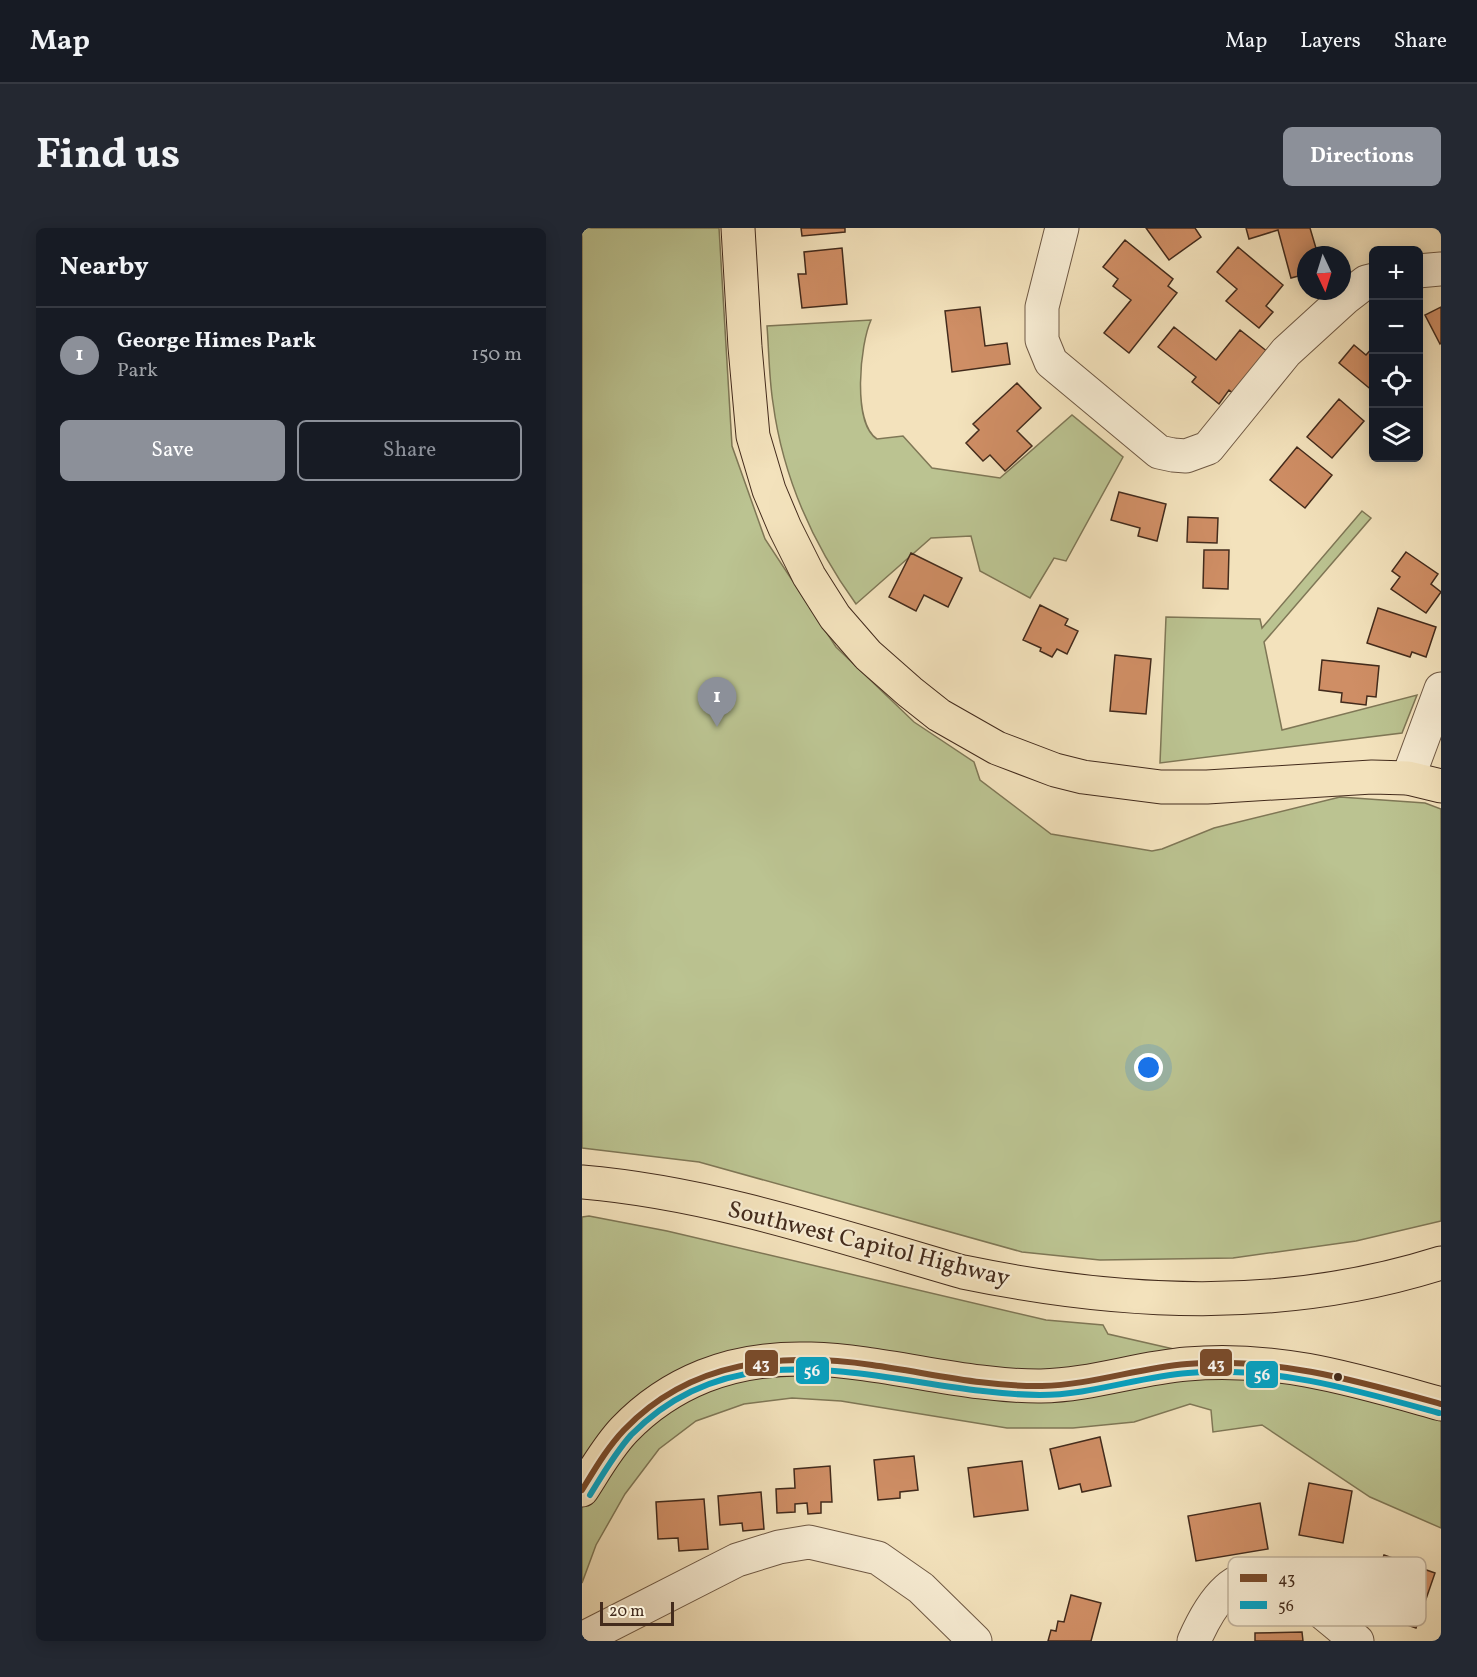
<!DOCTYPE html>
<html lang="en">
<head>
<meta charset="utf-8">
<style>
	body { margin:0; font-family:Vollkorn,serif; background:#242831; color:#f1f3f6 }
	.controls { position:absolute; right:18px; top:18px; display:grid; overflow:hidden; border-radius:9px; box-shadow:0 3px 15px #0003 }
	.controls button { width:54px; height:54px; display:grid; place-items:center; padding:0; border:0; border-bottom:2px solid #363941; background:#171b24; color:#f1f3f6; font:30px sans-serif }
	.compass { position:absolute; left:715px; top:18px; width:54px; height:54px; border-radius:50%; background:#171b24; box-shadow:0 3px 15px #0003; rotate:176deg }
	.scale { position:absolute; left:18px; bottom:15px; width:74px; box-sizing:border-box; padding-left:6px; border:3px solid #432b1c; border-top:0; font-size:16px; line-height:21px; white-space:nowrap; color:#432b1c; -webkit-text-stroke:4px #f7ecd3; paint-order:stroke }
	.you { position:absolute; left:567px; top:840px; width:21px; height:21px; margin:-15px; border:4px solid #fff; border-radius:50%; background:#1a73e8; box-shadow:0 0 0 9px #1a73e833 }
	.badge { display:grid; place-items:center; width:39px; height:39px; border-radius:50%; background:#8c9099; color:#fff; font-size:20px; font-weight:700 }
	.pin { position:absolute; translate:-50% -50px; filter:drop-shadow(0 2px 3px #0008) }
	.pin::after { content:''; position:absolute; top:32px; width:21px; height:18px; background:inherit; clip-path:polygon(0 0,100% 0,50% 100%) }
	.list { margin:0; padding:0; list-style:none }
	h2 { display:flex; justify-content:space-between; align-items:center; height:78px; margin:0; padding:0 24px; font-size:26px }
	h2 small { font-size:20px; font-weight:400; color:#9ea1a6 }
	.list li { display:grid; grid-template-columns:39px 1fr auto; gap:18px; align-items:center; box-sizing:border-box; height:96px; padding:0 24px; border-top:2px solid #363941 }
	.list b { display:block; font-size:22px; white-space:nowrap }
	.list p { margin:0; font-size:20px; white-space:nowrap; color:#9ea1a6 }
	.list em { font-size:20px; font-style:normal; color:#9ea1a6 }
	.actions { display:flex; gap:12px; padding:18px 24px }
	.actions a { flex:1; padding:14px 0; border:2px solid #8c9099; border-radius:9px; text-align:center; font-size:21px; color:#8c9099 }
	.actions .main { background:#8c9099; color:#fff }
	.icon { flex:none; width:33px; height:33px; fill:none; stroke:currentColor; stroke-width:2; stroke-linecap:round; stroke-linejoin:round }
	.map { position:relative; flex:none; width:859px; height:1413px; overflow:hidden; border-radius:9px }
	header { display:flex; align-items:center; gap:36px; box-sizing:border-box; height:84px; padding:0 30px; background:#171b24; border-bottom:2px solid #363941 }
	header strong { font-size:28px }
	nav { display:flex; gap:33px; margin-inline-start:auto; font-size:21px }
	.intro { display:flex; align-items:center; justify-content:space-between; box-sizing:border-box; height:144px; padding:0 36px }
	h1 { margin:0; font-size:42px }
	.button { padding:15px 27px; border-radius:9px; background:#8c9099; color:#fff; font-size:21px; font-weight:700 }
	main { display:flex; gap:36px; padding:0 36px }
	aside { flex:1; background:#171b24; border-radius:9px; box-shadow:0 3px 15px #0003 }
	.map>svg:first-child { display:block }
	.green { fill:#bbc391; stroke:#7f7756; stroke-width:1.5 }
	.building { fill:#cf8e65; stroke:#432b1c; stroke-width:1.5 }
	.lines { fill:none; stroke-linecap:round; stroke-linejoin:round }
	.minor-casing { stroke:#6f5944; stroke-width:35 }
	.major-casing { stroke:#432b1c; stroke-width:35 }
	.minor { stroke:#f7ecd3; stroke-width:33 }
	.major { stroke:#f3e2bc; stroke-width:33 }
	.bus-1-casing { stroke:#f7ecd3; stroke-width:10 }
	.bus-2-casing { stroke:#f7ecd3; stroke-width:10 }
	.bus-1 { stroke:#7a4b2a; stroke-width:6 }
	.bus-2 { stroke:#03a3c5; stroke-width:6 }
	.bus-dot { fill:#432b1c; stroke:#f7ecd3; stroke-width:2 }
	.labels { text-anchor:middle; stroke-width:4.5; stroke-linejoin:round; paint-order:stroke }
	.street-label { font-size:24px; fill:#432b1c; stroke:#f7ecd3 }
	.key { fill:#f7ecd3; stroke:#c1b29c; stroke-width:1.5 }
	.key-label { font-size:16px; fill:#432b1c }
	.line-badge { stroke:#f7ecd3; stroke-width:2 }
	.badge-label { font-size:16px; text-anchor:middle; font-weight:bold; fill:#fff }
</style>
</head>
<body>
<header>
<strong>Map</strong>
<nav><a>Map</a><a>Layers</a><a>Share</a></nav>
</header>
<div class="intro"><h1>Find us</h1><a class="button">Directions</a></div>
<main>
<aside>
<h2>Nearby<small></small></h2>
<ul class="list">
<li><span class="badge">1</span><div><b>George Himes Park</b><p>Park</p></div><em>150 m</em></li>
</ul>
<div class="actions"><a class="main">Save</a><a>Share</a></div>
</aside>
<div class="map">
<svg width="859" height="1413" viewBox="0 0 859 1413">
	<rect width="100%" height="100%" fill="#f3e2bc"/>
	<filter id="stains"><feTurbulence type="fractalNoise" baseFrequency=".00333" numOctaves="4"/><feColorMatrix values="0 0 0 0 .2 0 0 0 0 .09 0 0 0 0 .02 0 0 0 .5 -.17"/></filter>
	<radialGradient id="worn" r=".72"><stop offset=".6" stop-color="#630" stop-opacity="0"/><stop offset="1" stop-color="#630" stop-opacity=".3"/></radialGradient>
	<path class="green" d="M 0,0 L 137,0 L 150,218 L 183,311 L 254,419 L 332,494 L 392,534 L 398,552 L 469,606 L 570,623 L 580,621 L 632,600 L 758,569 L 843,575 L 859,581 L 859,993 L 774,1013 L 651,1030 L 518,1032 L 440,1024 L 117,934 L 0,920 Z
		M 289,92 C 278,116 270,195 295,211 L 321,208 L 350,240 L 418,250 L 490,187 L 541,229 L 484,333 L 472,330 L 448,370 L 398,343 L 389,308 L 349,310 L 274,376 C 230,315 201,250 191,175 C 187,150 187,123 185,98 Z
		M 780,283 L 789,290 L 682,414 L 700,502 L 835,467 L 820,505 L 578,535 L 584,389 L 678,391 L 680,400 Z
		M 7,988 L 85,1003 L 464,1092 L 521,1097 L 526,1106 L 859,1182 L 859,1300 L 788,1269 L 680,1197 L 631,1204 L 629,1182 L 608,1176 L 552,1194 L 491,1200 L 425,1200 L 259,1173 L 210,1170 L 162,1176 L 114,1193 L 77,1221 L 43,1266 L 14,1317 L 0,1355 L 0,989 Z"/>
	<path class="building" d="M 219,0 L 263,0 L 263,4 L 220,8 Z
		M 564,0 L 613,0 L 619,9 L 587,32 Z
		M 664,0 L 728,0 L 736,27 L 724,27 L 724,46 L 709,50 L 696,2 L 667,11 Z
		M 543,12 L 591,51 L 586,58 L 595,65 L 547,125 L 522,105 L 549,72 L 531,58 L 536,51 L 521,39 Z
		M 656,19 L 701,57 L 684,78 L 691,84 L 677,100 L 644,73 L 655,61 L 635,44 Z
		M 260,20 L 265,76 L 220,80 L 216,46 L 224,46 L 222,24 Z
		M 398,79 L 403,118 L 425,115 L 428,136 L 370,144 L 363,83 Z
		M 859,79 L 859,115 L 858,116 L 843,87 Z
		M 592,99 L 634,132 L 658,102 L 686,124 L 652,166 L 647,162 L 637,176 L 610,154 L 614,149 L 576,119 Z
		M 772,117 L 784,127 L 792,118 L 792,164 L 757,135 Z
		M 435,155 L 459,180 L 435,203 L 450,218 L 423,243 L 408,227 L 401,233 L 384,215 L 397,202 L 391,196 Z
		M 757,171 L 782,193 L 750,230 L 725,209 Z
		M 715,219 L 750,247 L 723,280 L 688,252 Z
		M 537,264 L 584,276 L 575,313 L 556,308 L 558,300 L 529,292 Z
		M 606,289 L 636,290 L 635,315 L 605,314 Z
		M 622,322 L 647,322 L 646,361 L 621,360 Z
		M 824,324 L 856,346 L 849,356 L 859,364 L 844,385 L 809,361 L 818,349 L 810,343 Z
		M 329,325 L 380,350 L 366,379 L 342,367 L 334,383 L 307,369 Z
		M 458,377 L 486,391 L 483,397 L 496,403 L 485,426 L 475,421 L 470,429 L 458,423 L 459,420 L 441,412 Z
		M 796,380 L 854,399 L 844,429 L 830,424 L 828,429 L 785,415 Z
		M 533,427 L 569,431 L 564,486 L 528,483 Z
		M 740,432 L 797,438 L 794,469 L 785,468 L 784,477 L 759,474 L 760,465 L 737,462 Z
		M 518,1209 L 529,1258 L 500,1264 L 498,1256 L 477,1261 L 468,1221 Z
		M 332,1228 L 336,1262 L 318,1264 L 318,1270 L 296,1272 L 292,1232 Z
		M 440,1233 L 446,1282 L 392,1289 L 386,1240 Z
		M 248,1238 L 250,1274 L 239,1274 L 239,1285 L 226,1286 L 225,1275 L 213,1276 L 213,1284 L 195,1285 L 194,1261 L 213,1260 L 212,1241 Z
		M 727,1255 L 770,1263 L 761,1315 L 717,1307 Z
		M 179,1264 L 182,1301 L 161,1303 L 160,1295 L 138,1297 L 136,1268 Z
		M 122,1271 L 126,1321 L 97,1323 L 96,1310 L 76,1311 L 74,1274 Z
		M 678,1275 L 686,1321 L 614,1333 L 606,1288 Z
		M 802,1327 L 853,1345 L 834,1400 L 783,1382 Z
		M 489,1367 L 519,1375 L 509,1413 L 466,1413 L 469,1402 L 474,1403 L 476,1393 L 482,1394 Z
		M 720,1404 L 721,1413 L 673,1413 L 673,1405 Z"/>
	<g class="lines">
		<defs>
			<path id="minor" d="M 480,0 L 460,79 L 460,112 L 469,134 L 577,224 L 591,227 L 604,228 L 626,220 L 704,124 L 762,71 L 784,54 L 792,52
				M 836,43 L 859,41
				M 826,550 L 859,461
				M 0,1411 L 155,1332 L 197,1319 L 227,1314 L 296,1330 L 339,1360 L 393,1413
				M 612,1413 C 661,1301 709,1360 775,1413"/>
			<path id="major" d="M 156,0 L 163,119 L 171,208 L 187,262 L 203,300 L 227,348 L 253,389 L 286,427 L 328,464 L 357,487 L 415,520 L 473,542 L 501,549 L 579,559 L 625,559 L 790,549 L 826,550 L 859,558
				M 0,954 C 130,965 256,1008 381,1044 C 541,1077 701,1085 859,1035
				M 0,1262 C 13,1242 25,1220 42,1202 C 65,1178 92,1160 122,1148 C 232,1104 347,1159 459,1158 C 509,1157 556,1140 605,1136 C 697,1128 773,1152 859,1176"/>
		</defs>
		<use href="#minor" class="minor-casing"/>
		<use href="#major" class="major-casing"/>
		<use href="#minor" class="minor"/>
		<use href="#major" class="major"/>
		<defs>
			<path id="bus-1" d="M 0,1262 C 13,1241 25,1220 42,1202 C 109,1132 200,1124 290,1137 C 347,1145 403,1159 460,1158 C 509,1157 556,1140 605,1136 C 693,1129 776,1153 859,1176"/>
			<path id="bus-2" d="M 8,1267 C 21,1246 33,1225 49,1207 C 164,1089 319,1166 458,1167 C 508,1167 556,1149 606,1145 C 692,1138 774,1162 857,1185"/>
		</defs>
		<use href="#bus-1" class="bus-1-casing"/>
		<use href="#bus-2" class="bus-2-casing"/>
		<use href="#bus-1" class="bus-1"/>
		<use href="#bus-2" class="bus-2"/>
	</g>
	<circle class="bus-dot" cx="756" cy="1149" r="5"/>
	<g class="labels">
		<g class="street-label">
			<text transform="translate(287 1015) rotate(14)" y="8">Southwest Capitol Highway</text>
		</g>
	</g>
	<rect x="646" y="1329" width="198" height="69" rx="9" class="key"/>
	<rect x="658" y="1346" width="27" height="8" fill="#7a4b2a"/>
	<rect x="658" y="1373" width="27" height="8" fill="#03a3c5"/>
	<g class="key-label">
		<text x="696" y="1356">43</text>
		<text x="696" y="1383">56</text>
	</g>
	<g class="line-badge">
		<rect x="617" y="1120" width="34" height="29" rx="6" fill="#7a4b2a"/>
		<rect x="162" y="1121" width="35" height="28" rx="6" fill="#7a4b2a"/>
		<rect x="213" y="1128" width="35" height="29" rx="6" fill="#03a3c5"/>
		<rect x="663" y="1132" width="34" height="29" rx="6" fill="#03a3c5"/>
	</g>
	<g class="badge-label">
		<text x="634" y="1141">43</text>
		<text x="179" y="1141">43</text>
		<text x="230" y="1148">56</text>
		<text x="680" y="1152">56</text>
	</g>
	<rect width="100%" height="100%" filter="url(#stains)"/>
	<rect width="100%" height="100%" fill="url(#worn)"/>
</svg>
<div class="controls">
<button>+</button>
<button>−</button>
<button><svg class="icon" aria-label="locate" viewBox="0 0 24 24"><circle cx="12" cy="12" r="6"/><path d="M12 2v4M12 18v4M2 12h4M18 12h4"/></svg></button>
<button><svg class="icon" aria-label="layers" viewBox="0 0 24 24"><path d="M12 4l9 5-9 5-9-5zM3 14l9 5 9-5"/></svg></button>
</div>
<svg class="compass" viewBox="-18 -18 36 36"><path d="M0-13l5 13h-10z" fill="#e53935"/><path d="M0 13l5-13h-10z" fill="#9ea1a6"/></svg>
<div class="scale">20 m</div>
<div class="you"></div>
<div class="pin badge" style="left:135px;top:499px">1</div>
</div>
</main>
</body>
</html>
